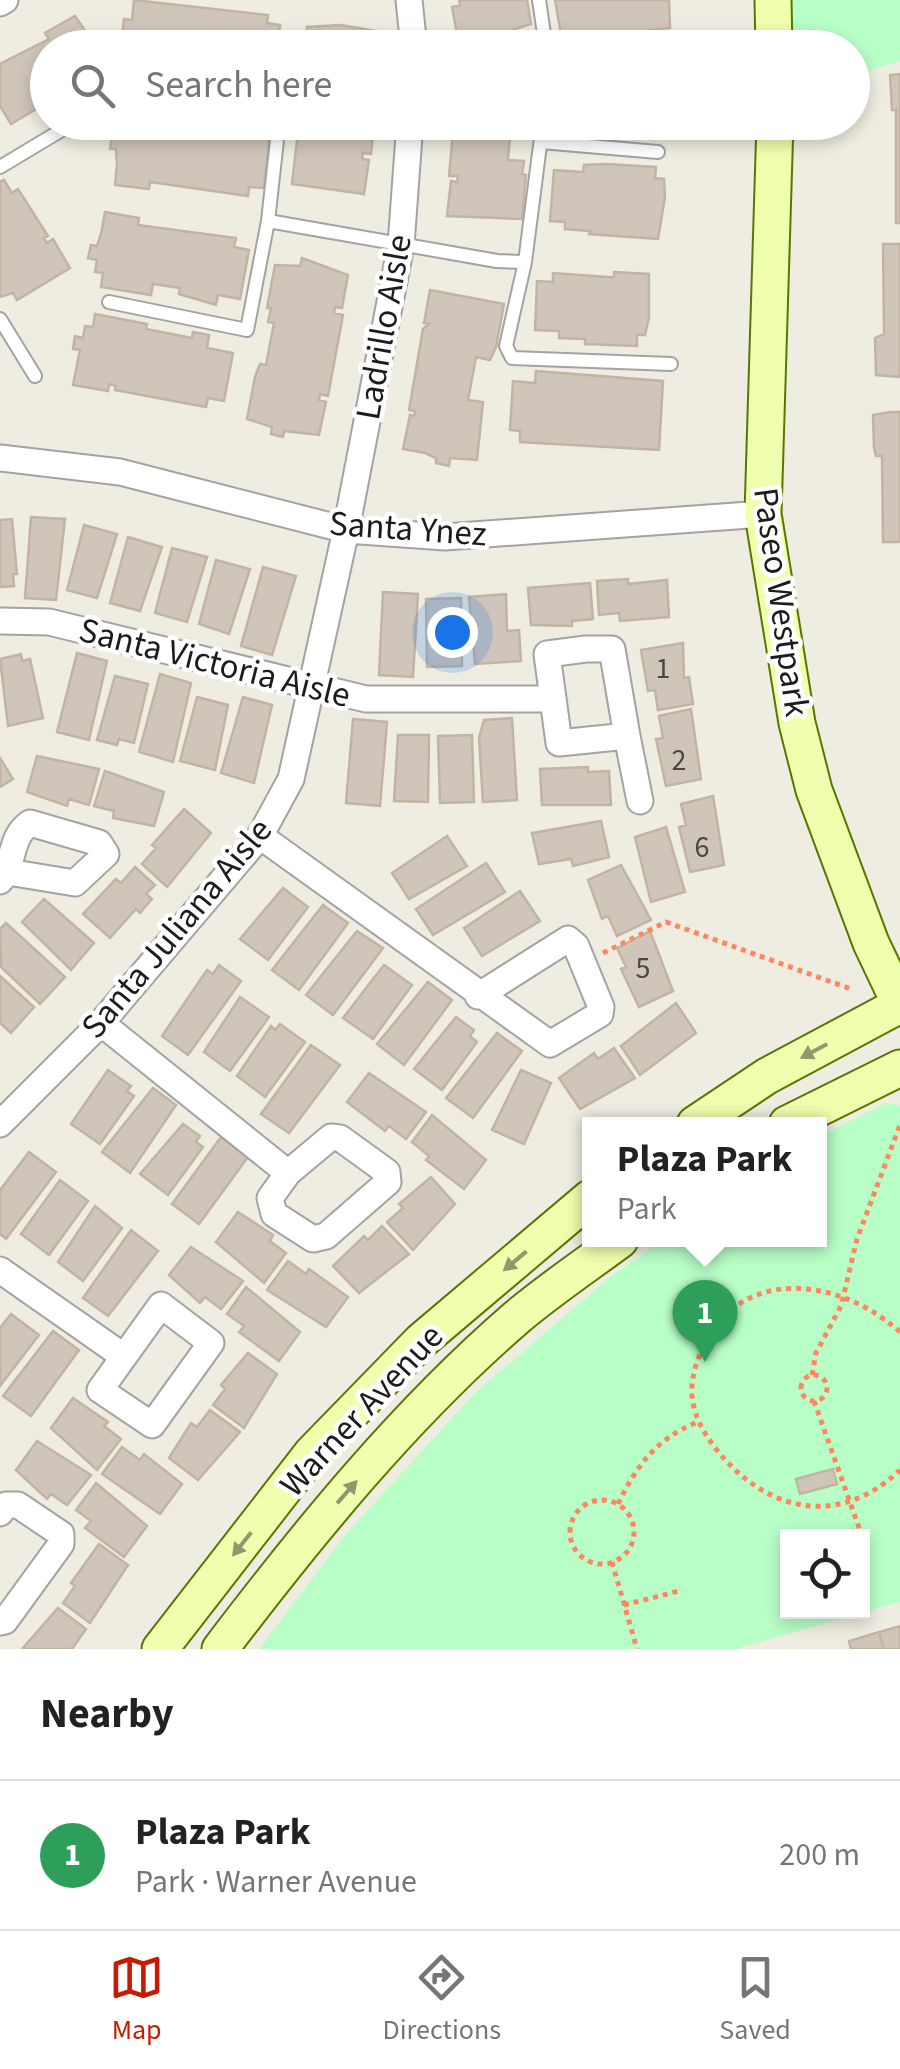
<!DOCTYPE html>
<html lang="en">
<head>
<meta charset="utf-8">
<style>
	body { margin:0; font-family:"Source Sans 3",sans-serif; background:#f6f6f6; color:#222 }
	.controls { position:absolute; right:30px; bottom:30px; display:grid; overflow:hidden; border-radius:0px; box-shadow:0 5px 15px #0003 }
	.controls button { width:90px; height:90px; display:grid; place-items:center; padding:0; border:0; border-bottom:2px solid #e0e0e0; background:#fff; color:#222; font:50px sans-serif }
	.you { position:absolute; left:452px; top:632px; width:35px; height:35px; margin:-25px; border:8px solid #fff; border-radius:50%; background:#1a73e8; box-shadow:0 0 0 15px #1a73e833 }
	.badge { display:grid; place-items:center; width:65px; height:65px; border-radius:50%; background:#c81a00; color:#fff; font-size:32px; font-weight:700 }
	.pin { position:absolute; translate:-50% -82px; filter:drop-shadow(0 2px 5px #0008) }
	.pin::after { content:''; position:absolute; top:52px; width:35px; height:30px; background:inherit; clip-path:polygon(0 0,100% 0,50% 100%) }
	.popup { position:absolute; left:582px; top:1117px; width:245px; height:130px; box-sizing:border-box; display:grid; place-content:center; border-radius:0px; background:#fff; filter:drop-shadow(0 2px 8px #0005); font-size:32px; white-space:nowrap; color:#767676 }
	.popup b { font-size:38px; color:#222 }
	.popup::after { content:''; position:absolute; left:50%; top:100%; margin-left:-20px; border:20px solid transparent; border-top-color:#fff }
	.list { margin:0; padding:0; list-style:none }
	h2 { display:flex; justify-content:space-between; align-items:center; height:130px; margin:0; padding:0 40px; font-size:42px }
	h2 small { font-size:32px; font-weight:400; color:#767676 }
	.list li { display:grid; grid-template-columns:65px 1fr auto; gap:30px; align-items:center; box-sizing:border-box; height:150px; padding:0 40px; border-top:2px solid #e0e0e0 }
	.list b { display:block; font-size:38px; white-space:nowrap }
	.list p { margin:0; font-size:32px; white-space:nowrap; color:#767676 }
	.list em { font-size:32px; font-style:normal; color:#767676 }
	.icon { flex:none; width:55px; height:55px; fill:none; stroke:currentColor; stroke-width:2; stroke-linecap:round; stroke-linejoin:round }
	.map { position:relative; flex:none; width:900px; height:1649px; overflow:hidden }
	.search { position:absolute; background:#fff; box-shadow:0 5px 15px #0003; left:30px; right:30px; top:30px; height:110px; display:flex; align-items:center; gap:25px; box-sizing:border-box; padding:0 35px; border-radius:55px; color:#767676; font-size:38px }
	.sheet { height:280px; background:#fff }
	nav { display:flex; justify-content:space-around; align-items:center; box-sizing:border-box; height:140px; border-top:2px solid #e0e0e0; background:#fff; font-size:28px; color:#767676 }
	nav a { display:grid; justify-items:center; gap:5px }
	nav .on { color:#c81a00 }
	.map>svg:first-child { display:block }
	.park { fill:#b8fec7; fill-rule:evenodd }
	.building { fill:#cfc5ba; stroke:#c1b4a2; stroke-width:2.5 }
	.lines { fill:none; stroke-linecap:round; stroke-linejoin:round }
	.lane-casing { stroke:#a3a3a3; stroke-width:16 }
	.street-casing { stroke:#a3a3a3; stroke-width:29 }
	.secondary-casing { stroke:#5a7600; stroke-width:39 }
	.path { stroke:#ff8661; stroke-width:5; stroke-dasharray:5 5; stroke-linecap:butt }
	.lane { stroke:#fff; stroke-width:12 }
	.street { stroke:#fff; stroke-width:25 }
	.secondary { stroke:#f0ffae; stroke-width:35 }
	.oneway { fill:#91996c }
	.labels { text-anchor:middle; stroke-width:9; stroke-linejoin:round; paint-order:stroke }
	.number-label { font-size:30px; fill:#494644 }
	.street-label { font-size:35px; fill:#1c1c1c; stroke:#fff }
</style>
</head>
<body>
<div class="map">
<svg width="900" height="1649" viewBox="0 0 900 1649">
	<rect width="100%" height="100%" fill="#efece1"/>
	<path class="park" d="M 789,0 L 900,0 L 900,61 L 853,76 L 852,48 L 795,47 Z
		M 886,1103 L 900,1105 L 900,1602 L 736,1649 L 259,1649 L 346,1534 L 476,1392 L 610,1277 L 663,1240 L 820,1240 L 820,1136 ZM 788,1536 L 862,1536 L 862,1612 L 788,1612 Z"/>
	<path class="building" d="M 134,0 L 268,15 L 267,23 L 280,25 L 278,48 L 121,46 L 124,19 L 132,20 Z
		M 459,0 L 527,0 L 531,24 L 500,34 L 458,39 L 452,7 L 460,5 Z
		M 555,0 L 669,0 L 670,28 L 576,39 L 575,32 L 561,34 Z
		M 75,16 L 97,48 L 48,48 L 48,102 L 11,124 L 0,106 L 0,64 L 49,39 L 45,33 Z
		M 340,25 L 383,32 L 381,48 L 305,48 L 307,27 Z
		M 900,74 L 900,223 L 896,223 L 896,110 L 892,110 L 890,75 Z
		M 130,122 L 244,129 L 243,136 L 269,139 L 264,188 L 249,187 L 248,196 L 150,182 L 149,189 L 115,185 L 117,164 L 116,149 L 110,149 L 112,136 L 121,136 L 122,124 Z
		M 307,122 L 374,125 L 371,154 L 363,153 L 362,159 L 369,160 L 364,194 L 292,184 L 297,140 Z
		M 454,122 L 511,122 L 508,160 L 524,161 L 522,174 L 526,175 L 522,219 L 447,216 L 451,181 L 457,182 L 458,176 L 449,176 Z
		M 583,122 L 667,122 L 667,127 L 659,126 L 658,138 L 607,134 L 608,129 L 582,127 Z
		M 606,164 L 656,167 L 655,178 L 664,179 L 665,197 L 658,239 L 589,234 L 590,231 L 565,229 L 565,222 L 550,221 L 554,170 L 583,172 L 584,165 Z
		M 4,180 L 12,193 L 18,189 L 48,236 L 44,238 L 47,243 L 53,239 L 70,268 L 17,300 L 13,293 L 0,297 L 0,182 Z
		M 105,212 L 139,218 L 138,225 L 236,238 L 234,247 L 249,250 L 240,299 L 218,295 L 216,305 L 179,294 L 180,288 L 153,284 L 151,295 L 101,287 L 103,273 L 95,272 L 97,260 L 88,258 L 91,245 L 97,246 L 101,234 Z
		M 883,244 L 900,244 L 900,377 L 876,375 L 875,338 L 884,334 Z
		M 302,258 L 348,275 L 342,308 L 335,307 L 334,313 L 343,315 L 328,396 L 320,394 L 319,400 L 326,402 L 319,435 L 284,431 L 283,437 L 271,434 L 272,427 L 247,419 L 255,377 L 260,364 L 266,365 L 274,323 L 268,322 L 271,308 L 267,308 L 275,265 L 300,266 Z
		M 614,272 L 649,274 L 649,317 L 645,335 L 637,335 L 637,346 L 585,344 L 585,339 L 559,338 L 559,331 L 535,330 L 537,281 L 553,282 L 553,273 L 608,277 L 614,277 Z
		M 430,290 L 504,304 L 496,347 L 490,360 L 476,357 L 468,400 L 483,402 L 477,460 L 450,458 L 449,466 L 436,463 L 436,458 L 425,453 L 403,449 L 410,415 L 414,416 L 415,411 L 409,410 L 423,329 L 429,324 L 424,323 Z
		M 95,314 L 147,324 L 146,329 L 192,338 L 193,332 L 209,335 L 207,348 L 233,353 L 224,401 L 208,398 L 206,407 L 115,390 L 116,386 L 109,384 L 108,391 L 73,385 L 80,350 L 73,349 L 75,336 L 83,338 L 85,326 L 93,327 Z
		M 536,371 L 663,381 L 659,450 L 520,442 L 520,431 L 510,430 L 513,381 L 535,383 Z
		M 890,412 L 900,412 L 900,542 L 883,542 L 882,456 L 876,456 L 874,448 L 873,415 Z
		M 31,517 L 65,519 L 56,600 L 25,598 Z
		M 12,519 L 17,574 L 13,574 L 14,586 L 0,587 L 0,520 Z
		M 84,525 L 117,534 L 97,598 L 67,590 Z
		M 128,537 L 162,547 L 140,611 L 110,603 Z
		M 172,548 L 207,557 L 187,622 L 155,613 Z
		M 216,560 L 250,569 L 229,634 L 199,624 Z
		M 263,567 L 296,576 L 272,655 L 241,646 Z
		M 628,579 L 628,584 L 667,580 L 669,617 L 620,621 L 619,613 L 599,615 L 597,581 Z
		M 590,583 L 593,619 L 572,621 L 572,626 L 531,625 L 528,588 Z
		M 383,592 L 418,594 L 413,677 L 379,675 Z
		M 506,594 L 507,631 L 519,630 L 521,661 L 475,664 L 469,597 Z
		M 461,598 L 462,666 L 427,667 L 426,599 Z
		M 683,643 L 684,678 L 689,677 L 693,704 L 658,710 L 655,690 L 648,691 L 641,650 Z
		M 77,653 L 107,661 L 89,740 L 57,732 Z
		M 21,654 L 22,661 L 30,659 L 43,718 L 8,726 L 0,659 Z
		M 160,674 L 191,683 L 173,762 L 139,752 Z
		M 115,676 L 148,684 L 134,743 L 119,739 L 117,745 L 97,740 Z
		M 197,697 L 228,705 L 215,770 L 180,761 Z
		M 243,697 L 272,705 L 254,783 L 221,773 Z
		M 691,709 L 701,779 L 666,786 L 656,739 L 663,738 L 659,716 Z
		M 512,718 L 517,800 L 483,802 L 479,738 L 484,720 Z
		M 353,719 L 387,722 L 380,806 L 346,803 Z
		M 398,735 L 429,735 L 428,802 L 394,801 Z
		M 472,735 L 474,802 L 440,803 L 438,736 Z
		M 37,756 L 99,769 L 89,805 L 69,799 L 67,806 L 27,792 Z
		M 0,758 L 13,779 L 0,787 Z
		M 588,767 L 588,772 L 609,771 L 611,805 L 542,805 L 540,769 Z
		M 105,771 L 164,792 L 154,826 L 113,818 L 114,811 L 94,806 Z
		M 713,796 L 724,865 L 690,872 L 679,827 L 686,825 L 681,804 Z
		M 184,809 L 211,833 L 167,887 L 142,864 L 156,848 L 152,845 Z
		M 601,821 L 609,857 L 573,866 L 571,859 L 539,864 L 532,833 Z
		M 666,827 L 685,892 L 651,902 L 635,837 Z
		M 447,836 L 467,866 L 409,899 L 392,873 Z
		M 486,863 L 505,892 L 433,935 L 416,909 Z
		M 621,865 L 651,920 L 617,936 L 608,916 L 602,919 L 588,880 Z
		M 135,867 L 155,885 L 146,894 L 152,899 L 140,913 L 136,909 L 110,938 L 83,914 L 116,879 L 121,883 Z
		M 283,888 L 308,907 L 268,960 L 240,939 Z
		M 520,891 L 540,921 L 482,956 L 464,928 Z
		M 44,899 L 94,943 L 71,970 L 22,922 Z
		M 323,905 L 348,923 L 299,990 L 272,970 Z
		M 6,923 L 65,977 L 40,1004 L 1,967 L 0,929 Z
		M 357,931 L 383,948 L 333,1015 L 306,995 Z
		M 650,931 L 673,991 L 639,1007 L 621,969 L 626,967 L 617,948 Z
		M 219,965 L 241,981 L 188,1055 L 162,1036 L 207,970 L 213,974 Z
		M 384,965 L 412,985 L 373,1039 L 343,1018 Z
		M 0,976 L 34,1007 L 11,1033 L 0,1023 Z
		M 428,982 L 452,1000 L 404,1065 L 377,1044 Z
		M 240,997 L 269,1017 L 230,1071 L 204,1052 Z
		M 676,1003 L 696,1033 L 640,1075 L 621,1046 Z
		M 456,1017 L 474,1030 L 470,1036 L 477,1042 L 442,1090 L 414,1069 Z
		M 280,1024 L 305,1042 L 265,1097 L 237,1076 L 271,1026 L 275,1030 Z
		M 497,1033 L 522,1051 L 473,1118 L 446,1098 Z
		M 311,1045 L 340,1065 L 289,1133 L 261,1114 Z
		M 614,1048 L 635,1078 L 580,1109 L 559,1078 L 594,1053 L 598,1059 Z
		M 108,1070 L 131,1086 L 127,1091 L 134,1096 L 100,1144 L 71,1124 Z
		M 521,1070 L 551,1083 L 524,1144 L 492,1130 Z
		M 369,1073 L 426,1112 L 406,1139 L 389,1126 L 385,1131 L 347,1102 Z
		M 153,1088 L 176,1105 L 130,1173 L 102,1152 Z
		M 432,1115 L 486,1160 L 464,1189 L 426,1160 L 429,1156 L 412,1142 Z
		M 183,1124 L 200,1136 L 196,1142 L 203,1147 L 168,1195 L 140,1174 Z
		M 221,1137 L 248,1157 L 199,1224 L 172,1204 Z
		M 29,1152 L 56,1172 L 6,1239 L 0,1234 L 0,1190 Z
		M 431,1177 L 455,1204 L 413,1250 L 387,1222 L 403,1208 L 399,1204 Z
		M 60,1180 L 88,1201 L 49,1255 L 21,1234 Z
		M 95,1206 L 122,1228 L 83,1281 L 58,1262 Z
		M 238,1212 L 273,1235 L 270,1241 L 286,1253 L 264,1283 L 216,1242 Z
		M 382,1226 L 409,1254 L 359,1293 L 333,1266 L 364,1236 L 368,1240 Z
		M 131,1230 L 158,1251 L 108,1316 L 83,1298 Z
		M 191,1247 L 243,1281 L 221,1309 L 205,1297 L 200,1303 L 169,1275 Z
		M 288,1261 L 306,1274 L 309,1269 L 348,1297 L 326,1327 L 267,1290 Z
		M 246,1287 L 300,1332 L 279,1361 L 239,1332 L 244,1326 L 227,1314 Z
		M 11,1314 L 39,1335 L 0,1386 L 0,1328 Z
		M 53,1331 L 79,1350 L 31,1416 L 3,1396 Z
		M 248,1353 L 277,1374 L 244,1428 L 213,1405 L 225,1389 L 221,1385 Z
		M 73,1398 L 108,1422 L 104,1426 L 121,1439 L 97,1470 L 51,1428 Z
		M 210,1410 L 240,1432 L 198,1480 L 169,1458 L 191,1423 L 197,1427 Z
		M 37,1441 L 91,1475 L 67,1505 L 51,1494 L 47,1499 L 16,1470 Z
		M 122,1447 L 140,1460 L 144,1454 L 182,1484 L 160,1514 L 102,1474 Z
		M 833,1469 L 837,1484 L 800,1494 L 796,1479 Z
		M 96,1483 L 147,1526 L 124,1557 L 85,1528 L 91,1521 L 76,1510 Z
		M 99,1544 L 128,1565 L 90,1623 L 63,1603 L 75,1586 L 71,1583 Z
		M 58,1608 L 86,1629 L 72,1649 L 22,1649 Z
		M 900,1626 L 900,1649 L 884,1649 L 879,1632 Z
		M 879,1632 L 884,1649 L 851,1649 L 849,1641 Z"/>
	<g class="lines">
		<defs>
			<path id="lane" d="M 539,0 L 544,34
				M 279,122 L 268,221 L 497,261 L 525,262 L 506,346 L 512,358 L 671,364
				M 541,142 L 658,152
				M 0,167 L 75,122
				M 525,262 L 543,122
				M 109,302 L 247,330 L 268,221
				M 0,319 L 35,376"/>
			<path id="street" d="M 409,0 L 414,48
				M 0,3 L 5,0
				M 0,458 L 120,472 L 346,530 L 445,537 L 763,514
				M 0,621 L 49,622 L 366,699 L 550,699
				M 586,649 L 612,649 L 627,736 L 559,743 L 547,654 Z
				M 627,736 L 640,801
				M 260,836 L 550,1044 L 600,1014 L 601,1007 L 576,946 L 568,939 L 478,996
				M 0,881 C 15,864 9,837 30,823 L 99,843 L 106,854 L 75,883 L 8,872
				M 101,1023 L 288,1173 L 270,1198 L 274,1214 L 313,1239 L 326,1236 L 388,1182 L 387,1172 L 340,1138 L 331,1137 L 288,1173
				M 0,1124 L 101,1023 L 260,836 L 291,779 L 346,530 L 401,245 L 410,122
				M 0,1270 L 123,1356
				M 161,1305 L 211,1343 L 152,1425 L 100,1390 Z
				M 0,1513 L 6,1505 L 18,1505 L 61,1534 L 61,1544 L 5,1621 L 0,1622"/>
			<path id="secondary" d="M 773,0 L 774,48
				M 775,122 L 763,514 L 797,723 L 814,790 L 871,943 L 900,1004
				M 695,1124 L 767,1076 L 900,1005
				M 787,1124 L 900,1068
				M 160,1649 L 312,1453 L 421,1341 L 590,1198
				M 220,1649 C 309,1532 404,1415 516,1318 C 549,1290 585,1266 620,1240"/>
		</defs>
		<use href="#lane" class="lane-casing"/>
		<use href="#street" class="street-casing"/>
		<use href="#secondary" class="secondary-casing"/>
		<path class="path" d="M 603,953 L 666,922 L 851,989
			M 900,1332 C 843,1280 746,1264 705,1343 C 697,1359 691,1377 692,1395 C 694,1419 706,1437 721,1455 C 771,1514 842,1526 900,1470
			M 812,1375 L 816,1353 L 841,1306 L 857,1239 L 900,1125
			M801 1388a13 13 0 1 1 26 0a13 13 0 1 1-26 0Z
			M 814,1401 L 862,1536
			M570 1532a32 32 0 1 1 64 0a32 32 0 1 1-64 0Z
			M 618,1504 C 637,1465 657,1438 698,1422
			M 862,1540 L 867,1557
			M 612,1562 L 637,1649
			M 624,1605 L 679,1591"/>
		<use href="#lane" class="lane"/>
		<use href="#street" class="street"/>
		<use href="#secondary" class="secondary"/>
	</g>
	<defs><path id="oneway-solid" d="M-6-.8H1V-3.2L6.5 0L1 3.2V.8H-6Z" transform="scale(2.5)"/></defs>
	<g class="oneway">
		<use href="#oneway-solid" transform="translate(814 1051) rotate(152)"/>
		<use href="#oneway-solid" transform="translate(515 1261) rotate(140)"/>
		<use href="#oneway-solid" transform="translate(347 1492) rotate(-49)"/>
		<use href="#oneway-solid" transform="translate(242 1544) rotate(128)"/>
	</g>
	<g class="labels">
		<g class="number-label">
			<text x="663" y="678">1</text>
			<text x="679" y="770">2</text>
			<text x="702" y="857">6</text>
			<text x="643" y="978">5</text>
		</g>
		<g class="street-label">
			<text transform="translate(383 327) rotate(-80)" y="12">Ladrillo Aisle</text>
			<text transform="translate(408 528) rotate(4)" y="12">Santa Ynez</text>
			<text transform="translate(782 602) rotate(82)" y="12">Paseo Westpark</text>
			<text transform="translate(215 662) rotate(14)" y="12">Santa Victoria Aisle</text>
			<text transform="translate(176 928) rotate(-50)" y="12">Santa Juliana Aisle</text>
			<text transform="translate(361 1410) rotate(-47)" y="12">Warner Avenue</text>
		</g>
	</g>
</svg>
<div class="controls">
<button><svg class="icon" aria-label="locate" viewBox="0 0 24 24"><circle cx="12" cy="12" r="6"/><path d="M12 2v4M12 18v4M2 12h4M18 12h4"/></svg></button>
</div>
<div class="you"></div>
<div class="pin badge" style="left:705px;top:1362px;background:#2e9e5b">1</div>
<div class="popup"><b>Plaza Park</b>Park</div>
<div class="search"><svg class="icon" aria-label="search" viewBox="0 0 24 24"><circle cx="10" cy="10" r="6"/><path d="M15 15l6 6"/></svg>Search here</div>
</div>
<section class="sheet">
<h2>Nearby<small></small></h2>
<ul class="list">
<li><span class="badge" style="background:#2e9e5b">1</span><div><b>Plaza Park</b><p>Park · Warner Avenue</p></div><em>200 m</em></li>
</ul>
</section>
<nav>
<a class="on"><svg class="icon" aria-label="map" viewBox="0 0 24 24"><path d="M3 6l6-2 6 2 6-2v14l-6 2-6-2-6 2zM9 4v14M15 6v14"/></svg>Map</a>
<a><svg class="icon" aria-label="directions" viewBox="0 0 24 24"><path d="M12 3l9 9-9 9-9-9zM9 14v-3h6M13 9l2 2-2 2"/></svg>Directions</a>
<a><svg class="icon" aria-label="saved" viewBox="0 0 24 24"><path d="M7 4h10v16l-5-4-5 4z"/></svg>Saved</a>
</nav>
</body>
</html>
